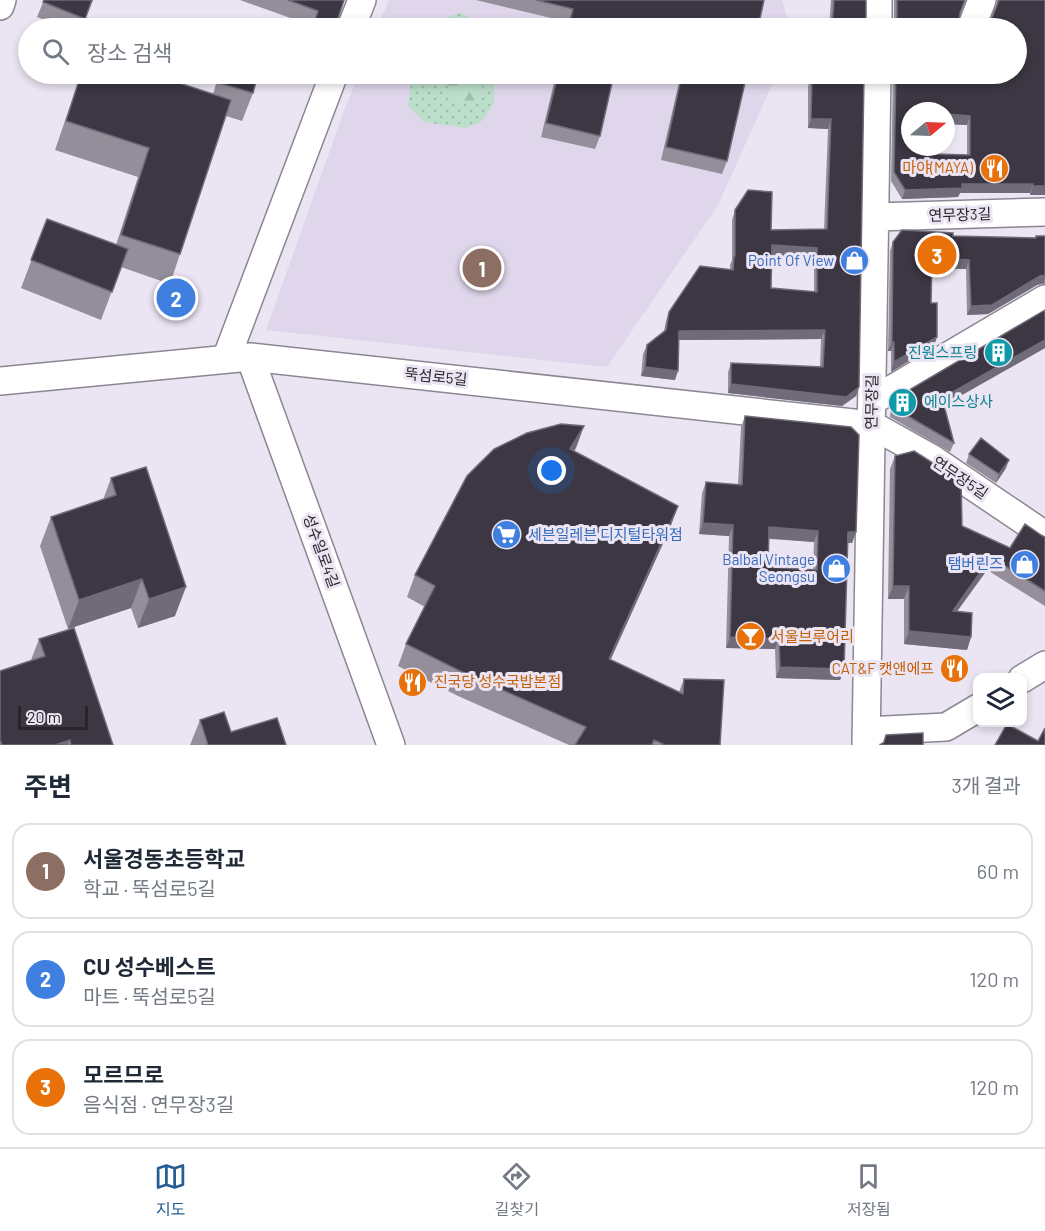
<!DOCTYPE html>
<html lang="ko">
<head>
<meta charset="utf-8">
<style>
	body { margin:0; font-family:Barlow,"Noto Sans KR",sans-serif; background:#f6f6f7; color:#1f2937 }
	.controls { position:absolute; right:18px; bottom:18px; display:grid; overflow:hidden; border-radius:12px; box-shadow:0 3px 9px #0003 }
	.controls button { width:54px; height:54px; display:grid; place-items:center; padding:0; border:0; border-bottom:2px solid #e0e1e3; background:#fff; color:#1f2937; font:30px sans-serif }
	.compass { position:absolute; left:901px; top:102px; width:54px; height:54px; border-radius:50%; background:#fff; box-shadow:0 3px 9px #0003; rotate:71deg }
	.scale { position:absolute; left:18px; bottom:15px; width:70px; box-sizing:border-box; padding-left:6px; border:3px solid #27242a; border-top:0; font-size:16px; line-height:21px; white-space:nowrap; color:#27242a; -webkit-text-stroke:4px #ebe4f2; paint-order:stroke }
	.you { position:absolute; left:552px; top:471px; width:21px; height:21px; margin:-15px; border:4px solid #fff; border-radius:50%; background:#1a73e8; box-shadow:0 0 0 9px #1a73e833 }
	.badge { display:grid; place-items:center; width:39px; height:39px; border-radius:50%; background:#255e95; color:#fff; font-size:20px; font-weight:700 }
	.pin { position:absolute; translate:-50% -50%; border:3px solid #fff; box-shadow:0 2px 6px #0006 }
	.list { margin:0; padding:0; list-style:none }
	h2 { display:flex; justify-content:space-between; align-items:center; height:78px; margin:0; padding:0 24px; font-size:26px }
	h2 small { font-size:20px; font-weight:400; color:#747a83 }
	.list li { display:grid; grid-template-columns:39px 1fr auto; gap:18px; align-items:center; box-sizing:border-box; height:96px; margin:0 12px 12px; padding:0 12px; border:2px solid #e0e1e3; border-radius:18px }
	.list b { display:block; font-size:22px; white-space:nowrap }
	.list p { margin:0; font-size:20px; white-space:nowrap; color:#747a83 }
	.list em { font-size:20px; font-style:normal; color:#747a83 }
	.icon { flex:none; width:33px; height:33px; fill:none; stroke:currentColor; stroke-width:2; stroke-linecap:round; stroke-linejoin:round }
	.map { position:relative; flex:none; width:1045px; height:745px; overflow:hidden }
	.search { position:absolute; background:#fff; box-shadow:0 3px 9px #0003; left:18px; right:18px; top:18px; height:66px; display:flex; align-items:center; gap:15px; box-sizing:border-box; padding:0 21px; border-radius:33px; color:#747a83; font-size:22px }
	.sheet { height:402px; background:#fff }
	nav { display:flex; justify-content:space-around; align-items:center; box-sizing:border-box; height:84px; border-top:2px solid #e0e1e3; background:#fff; font-size:16px; color:#747a83 }
	nav a { display:grid; justify-items:center; gap:3px }
	nav .on { color:#255e95 }
	.map>svg:first-child { display:block }
	.built { fill:#dfd6eb }
	.grass { fill:url(#grass-dots) }
	.forest { fill:url(#forest-firs) }
	.lines { fill:none; stroke-linecap:round; stroke-linejoin:round }
	.minor-casing { stroke:#8c8693; stroke-width:30 }
	.minor { stroke:#fff; stroke-width:27 }
	.wall { fill:#948e9a; fill-rule:evenodd }
	.shaded-wall { fill:#706b78 }
	.building { fill:#3c3743; stroke:#706b78; stroke-width:1.5; fill-rule:evenodd }
	.labels { text-anchor:middle; stroke-width:6; stroke-linejoin:round; paint-order:stroke }
	.food-label { font-size:15px; fill:#c56008; stroke:#ebe4f2; text-anchor:end }
	.street-label { font-size:15px; fill:#27242a; stroke:#ebe4f2 }
	.shop-label { font-size:15px; fill:#366cbe; stroke:#ebe4f2; text-anchor:end }
	.culture-label { font-size:15px; fill:#0d838f; stroke:#ebe4f2; text-anchor:end }
</style>
</head>
<body>
<div class="map">
<svg width="1045" height="745" viewBox="0 0 1045 745">
	<defs>
		<pattern id="grass-dots" width="8" height="8" patternUnits="userSpaceOnUse" patternTransform="scale(1.5)"><rect width="8" height="8" fill="#bcdfcb"/><path d="M2 2h.1M6 6h.1" fill="none" stroke="#a2bfae" stroke-width="1.8" stroke-linecap="round"/></pattern>
		<pattern id="forest-firs" width="22" height="20" patternUnits="userSpaceOnUse" patternTransform="scale(1.5)"><rect width="22" height="20" fill="#bcdfcb"/><path d="M5 1l3.5 6h-7zM16 11l3.5 6h-7z" fill="#a2bfae"/></pattern>
	</defs>
	<rect width="100%" height="100%" fill="#ebe4f2"/>
	<path class="built" d="M 389,0 L 782,0 L 790,28 L 377,28 Z
		M 359,74 L 777,74 L 718,205 L 607,367 L 266,330 L 344,111 Z"/>
	<path class="grass" d="M 459,13 L 478,21 L 487,28 L 433,28 L 439,21 Z
		M 412,74 L 494,74 L 494,103 L 481,122 L 465,128 L 424,122 L 408,105 Z"/>
	<path class="forest" d="M 452,74 L 479,74 L 484,77 L 482,92 L 476,102 L 460,103 L 449,94 L 446,78 Z"/>
	<g class="lines">
		<defs>
			<path id="minor" d="M 0,6 L 2,0
				M 351,28 L 362,0
				M 878,28 L 878,0
				M 971,28 L 982,0
				M 875,217 L 1045,212
				M 250,357 L 391,745
				M 226,359 L 334,74
				M 0,381 L 250,357 L 872,425 L 931,458 L 1045,535
				M 872,401 L 1045,299
				M 1022,679 L 1045,665
				M 866,731 L 946,727 L 978,708
				M 866,745 L 877,74"/>
		</defs>
		<use href="#minor" class="minor-casing"/>
		<use href="#minor" class="minor"/>
	</g>
	<path class="wall" d="M 44,0 L 93,0 L 82,28 L 66,28 L 37,17 Z
		M 240,0 L 344,0 L 335,28 L 312,28 L 313,26 Z
		M 476,0 L 764,0 L 758,28 L 566,28 L 568,22 Z
		M 831,0 L 866,0 L 866,19 L 867,26 L 870,28 L 829,28 Z
		M 894,0 L 965,0 L 894,28 Z
		M 997,0 L 1045,0 L 1045,195 L 1030,195 L 1030,193 L 960,193 L 958,197 L 902,199 L 891,181 L 893,74 L 1017,74 L 989,25 L 997,5 ZM 910,111 L 946,111 L 946,124 L 967,125 L 967,155 L 934,154 Z
		M 81,74 L 152,74 L 213,94 L 219,74 L 258,74 L 253,93 L 242,121 L 226,116 L 170,284 L 121,267 L 101,320 L 21,288 L 47,219 L 116,245 L 138,177 L 55,150 Z
		M 556,74 L 614,74 L 600,136 L 595,149 L 541,137 Z
		M 681,74 L 747,74 L 727,161 L 722,174 L 661,160 Z
		M 818,74 L 864,74 L 859,387 L 856,396 L 842,406 L 728,393 L 728,372 L 731,363 L 820,367 L 821,339 L 679,340 L 675,380 L 641,376 L 643,354 L 647,345 L 664,331 L 666,321 L 669,312 L 730,270 L 730,265 L 732,260 L 732,220 L 735,210 L 771,230 L 824,229 L 828,129 L 808,128 L 808,86 L 812,77 L 819,77 ZM 772,255 L 814,257 L 814,292 L 771,288 Z
		M 953,236 L 1035,238 L 1036,236 L 1045,236 L 1045,284 L 1037,285 L 988,314 L 967,315 L 966,269 L 931,268 L 931,303 L 934,346 L 891,372 L 891,351 L 888,351 L 890,251 L 893,242 Z
		M 1045,310 L 1045,348 L 944,405 L 954,443 L 950,452 L 890,417 L 891,408 L 894,399 Z
		M 745,416 L 856,532 L 852,543 L 847,543 L 844,669 L 840,680 L 776,678 L 775,649 L 726,648 L 729,536 L 699,534 L 702,493 L 706,482 L 738,485 L 741,427 ZM 769,539 L 814,542 L 813,570 L 768,567 Z
		M 584,426 L 574,451 L 678,506 L 670,528 L 610,660 L 679,692 L 684,679 L 720,745 L 569,745 L 458,696 L 398,666 L 406,644 L 425,607 L 407,597 L 415,575 Z
		M 969,454 L 1006,468 L 996,483 L 966,463 Z
		M 895,456 L 962,526 L 1010,548 L 1041,535 L 1045,537 L 1045,606 L 987,570 L 957,611 L 971,637 L 967,650 L 904,644 L 904,599 L 888,599 L 890,469 Z
		M 111,478 L 175,616 L 138,628 L 131,608 L 68,629 L 40,546 L 51,517 L 103,500 Z
		M 39,639 L 113,745 L 0,745 L 0,671 L 31,660 Z
		M 200,720 L 231,732 L 286,745 L 190,745 Z"/>
	<path class="shaded-wall" d="M 946,114 L 970,116 L 967,125 L 946,124 Z
		M 811,119 L 831,119 L 828,129 L 808,128 Z
		M 962,184 L 1033,184 L 1030,193 L 960,193 L 958,197 L 902,199 L 905,190 Z
		M 1033,186 L 1045,186 L 1045,195 L 1030,195 Z
		M 772,245 L 817,248 L 814,257 L 768,255 Z
		M 932,258 L 969,260 L 966,269 L 928,268 Z
		M 1045,275 L 1044,283 L 1037,285 L 988,314 L 967,315 L 971,306 Z
		M 825,330 L 821,339 L 676,340 L 679,331 Z
		M 937,337 L 934,346 L 891,372 L 894,362 Z
		M 1045,340 L 1045,348 L 939,408 L 942,398 Z
		M 892,342 L 894,342 L 891,351 L 888,351 Z
		M 645,367 L 678,371 L 675,380 L 641,376 Z
		M 731,384 L 859,387 L 856,396 L 842,406 L 728,393 Z
		M 584,426 L 576,448 L 562,471 L 570,449 Z
		M 1009,460 L 1006,468 L 996,483 L 999,474 Z
		M 678,506 L 670,528 L 601,681 L 609,659 Z
		M 703,523 L 733,525 L 729,536 L 699,534 Z
		M 769,527 L 818,531 L 814,542 L 765,538 Z
		M 848,532 L 856,532 L 852,543 L 844,543 Z
		M 991,557 L 987,570 L 948,624 L 953,611 Z
		M 142,579 L 131,608 L 68,629 L 79,600 Z
		M 893,586 L 909,586 L 904,599 L 888,599 Z
		M 186,587 L 175,616 L 138,628 L 149,599 Z
		M 909,631 L 971,637 L 967,650 L 904,644 Z
		M 730,637 L 779,639 L 775,649 L 726,648 Z
		M 780,667 L 844,669 L 840,680 L 776,678 Z
		M 70,740 L 68,745 L 55,745 Z"/>
	<path class="building" d="M 44,0 L 92,0 L 85,19 L 43,2 Z
		M 288,0 L 344,0 L 335,28 L 317,28 L 313,26 L 318,11 Z
		M 536,0 L 764,0 L 758,28 L 651,28 L 626,22 L 625,28 L 568,28 L 573,9 Z
		M 834,0 L 866,0 L 866,19 L 867,26 L 870,28 L 832,28 Z
		M 897,0 L 965,0 L 960,13 L 959,21 L 962,28 L 893,28 L 895,27 L 897,19 Z
		M 999,0 L 1045,0 L 1045,186 L 1033,186 L 1033,184 L 962,184 L 962,188 L 905,190 L 894,172 L 896,74 L 1017,74 L 1017,28 L 986,28 L 989,25 ZM 910,111 L 946,111 L 946,114 L 970,116 L 970,155 L 934,154 L 934,147 L 910,147 Z
		M 81,74 L 152,74 L 231,100 L 180,254 L 121,235 L 149,148 L 66,121 Z
		M 221,74 L 258,74 L 253,93 L 219,83 Z
		M 558,74 L 614,74 L 600,136 L 546,123 Z
		M 682,74 L 747,74 L 727,161 L 666,147 Z
		M 822,74 L 864,74 L 859,387 L 846,397 L 731,384 L 731,363 L 823,367 L 825,330 L 679,331 L 678,371 L 645,367 L 647,345 L 666,330 L 669,312 L 700,266 L 733,270 L 734,256 L 735,256 L 735,210 L 748,190 L 772,192 L 771,230 L 827,229 L 831,119 L 811,119 L 812,77 L 822,77 ZM 772,245 L 817,248 L 817,292 L 771,288 Z
		M 47,219 L 128,249 L 112,292 L 31,260 Z
		M 902,230 L 953,233 L 953,236 L 1036,238 L 1036,236 L 1045,236 L 1045,275 L 1040,276 L 992,305 L 971,306 L 969,260 L 932,258 L 931,303 L 937,303 L 937,337 L 894,362 L 894,342 L 892,342 L 893,242 Z
		M 1045,310 L 1045,340 L 942,398 L 954,443 L 894,408 L 894,399 Z
		M 745,416 L 851,427 L 859,435 L 856,532 L 848,532 L 844,669 L 780,667 L 779,639 L 730,637 L 733,525 L 703,523 L 706,482 L 742,485 ZM 769,527 L 818,531 L 817,570 L 768,567 Z
		M 561,424 L 584,426 L 570,449 L 678,506 L 609,659 L 683,694 L 684,679 L 724,680 L 720,745 L 665,745 L 654,740 L 652,745 L 575,745 L 586,727 L 466,674 L 406,644 L 435,586 L 415,575 L 467,476 L 494,449 L 527,433 Z
		M 981,438 L 1009,460 L 999,474 L 969,454 Z
		M 914,451 L 961,481 L 962,526 L 1010,548 L 1025,524 L 1041,535 L 1045,537 L 1045,591 L 991,557 L 953,611 L 972,613 L 971,637 L 909,631 L 909,586 L 893,586 L 895,456 Z
		M 146,467 L 186,587 L 149,599 L 142,579 L 79,600 L 51,517 L 116,495 L 111,478 Z
		M 74,628 L 113,745 L 71,745 L 70,740 L 55,745 L 2,745 L 0,740 L 0,671 L 45,656 L 39,639 Z
		M 224,712 L 231,732 L 277,718 L 286,745 L 208,745 L 200,720 Z
		M 1007,724 L 1038,741 L 1045,728 L 1045,745 L 995,745 Z
		M 923,733 L 923,745 L 880,745 L 884,742 L 886,735 Z"/>
	<defs>
		<symbol id="restaurant-disc" viewBox="-11 -11 22 22"><circle r="9.5" fill="#e8710a" stroke="#ebe4f2"/><path d="M-5-6h1v4h1v-4h1v4h1v-4h1v5L-1.5 .5V6h-2V.5L-5-1ZM5-6V6H3V1.5H1.5Q1.5-4 5-6Z" fill="#fff"/></symbol>
		<symbol id="shop-disc" viewBox="-11 -11 22 22"><circle r="9.5" fill="#3f7fe0" stroke="#ebe4f2"/><path d="M-5-2.5h2.3a2.7 3.5 0 0 1 5.4 0H5L5.5 6h-11ZM-1.5-2.5h3a1.5 2.3 0 0 0-3 0Z" fill="#fff"/></symbol>
		<symbol id="building-disc" viewBox="-11 -11 22 22"><circle r="9.5" fill="#0f9aa8" stroke="#ebe4f2"/><path d="M-4-6H4V6H1V3H-1V6H-4ZM-2.5-4.3h1.7v1.8h-1.7ZM.8-4.3h1.7v1.8H.8ZM-2.5-1h1.7V.8h-1.7ZM.8-1h1.7V.8H.8Z" fill="#fff"/></symbol>
		<symbol id="supermarket-disc" viewBox="-11 -11 22 22"><circle r="9.5" fill="#3f7fe0" stroke="#ebe4f2"/><path d="M-6-5.5h2.5l.6 2H6L4.5 2H-2.5L-4.4-4H-6ZM-1.5 3.2a1.3 1.3 0 1 0 .1 0ZM3 3.2a1.3 1.3 0 1 0 .1 0Z" fill="#fff"/></symbol>
		<symbol id="bar-disc" viewBox="-11 -11 22 22"><circle r="9.5" fill="#e8710a" stroke="#ebe4f2"/><path d="M-6-5H6L.8 .8V4.5H3.5V6h-7V4.5H-.8V.8Z" fill="#fff"/></symbol>
	</defs>
	<g fill-rule="evenodd">
		<use href="#restaurant-disc" x="978" y="152" width="33" height="33"/>
		<use href="#shop-disc" x="838" y="244" width="33" height="33"/>
		<use href="#building-disc" x="982" y="336" width="33" height="33"/>
		<use href="#building-disc" x="886" y="386" width="33" height="33"/>
		<use href="#supermarket-disc" x="490" y="518" width="33" height="33"/>
		<use href="#shop-disc" x="1008" y="548" width="33" height="33"/>
		<use href="#shop-disc" x="820" y="552" width="33" height="33"/>
		<use href="#bar-disc" x="734" y="620" width="33" height="33"/>
		<use href="#restaurant-disc" x="938" y="652" width="33" height="33"/>
		<use href="#restaurant-disc" x="396" y="666" width="33" height="33"/>
	</g>
	<g class="labels">
		<g class="food-label">
			<text x="973" y="173">마야(MAYA)</text>
			<text x="771" y="642" text-anchor="start">서울브루어리</text>
			<text x="934" y="674">CAT&amp;F 캣앤에프</text>
			<text x="434" y="687" text-anchor="start">진국당 성수국밥본점</text>
		</g>
		<g class="street-label">
			<text transform="translate(960 215) rotate(-2)" y="5">연무장3길</text>
			<text transform="translate(436 377) rotate(6)" y="5">뚝섬로5길</text>
			<text transform="translate(872 402) rotate(-89)" y="5">연무장길</text>
			<text transform="translate(960 478) rotate(34)" y="5">연무장5길</text>
			<text transform="translate(321 551) rotate(70)" y="5">성수일로4길</text>
		</g>
		<g class="shop-label">
			<text x="834" y="266">Point Of View</text>
			<text x="528" y="540" text-anchor="start">세븐일레븐 디지털타워점</text>
			<text x="815" y="565">Balbal Vintage<tspan x="815" dy="17">Seongsu</tspan></text>
			<text x="1003" y="569">탬버린즈</text>
		</g>
		<g class="culture-label">
			<text x="977" y="358">진원스프링</text>
			<text x="924" y="407" text-anchor="start">에이스상사</text>
		</g>
	</g>
</svg>
<div class="controls">
<button><svg class="icon" aria-label="layers" viewBox="0 0 24 24"><path d="M12 4l9 5-9 5-9-5zM3 14l9 5 9-5"/></svg></button>
</div>
<svg class="compass" viewBox="-18 -18 36 36"><path d="M0-13l5 13h-10z" fill="#e53935"/><path d="M0 13l5-13h-10z" fill="#747a83"/></svg>
<div class="scale">20 m</div>
<div class="you"></div>
<div class="pin badge" style="left:482px;top:268px;background:#8d6e63">1</div>
<div class="pin badge" style="left:176px;top:298px;background:#3f7fe0">2</div>
<div class="pin badge" style="left:937px;top:255px;background:#e8710a">3</div>
<div class="search"><svg class="icon" aria-label="search" viewBox="0 0 24 24"><circle cx="10" cy="10" r="6"/><path d="M15 15l6 6"/></svg>장소 검색</div>
</div>
<section class="sheet">
<h2>주변<small>3개 결과</small></h2>
<ul class="list">
<li><span class="badge" style="background:#8d6e63">1</span><div><b>서울경동초등학교</b><p>학교 · 뚝섬로5길</p></div><em>60 m</em></li>
<li><span class="badge" style="background:#3f7fe0">2</span><div><b>CU 성수베스트</b><p>마트 · 뚝섬로5길</p></div><em>120 m</em></li>
<li><span class="badge" style="background:#e8710a">3</span><div><b>모르므로</b><p>음식점 · 연무장3길</p></div><em>120 m</em></li>
</ul>
</section>
<nav>
<a class="on"><svg class="icon" aria-label="map" viewBox="0 0 24 24"><path d="M3 6l6-2 6 2 6-2v14l-6 2-6-2-6 2zM9 4v14M15 6v14"/></svg>지도</a>
<a><svg class="icon" aria-label="directions" viewBox="0 0 24 24"><path d="M12 3l9 9-9 9-9-9zM9 14v-3h6M13 9l2 2-2 2"/></svg>길찾기</a>
<a><svg class="icon" aria-label="saved" viewBox="0 0 24 24"><path d="M7 4h10v16l-5-4-5 4z"/></svg>저장됨</a>
</nav>
</body>
</html>
